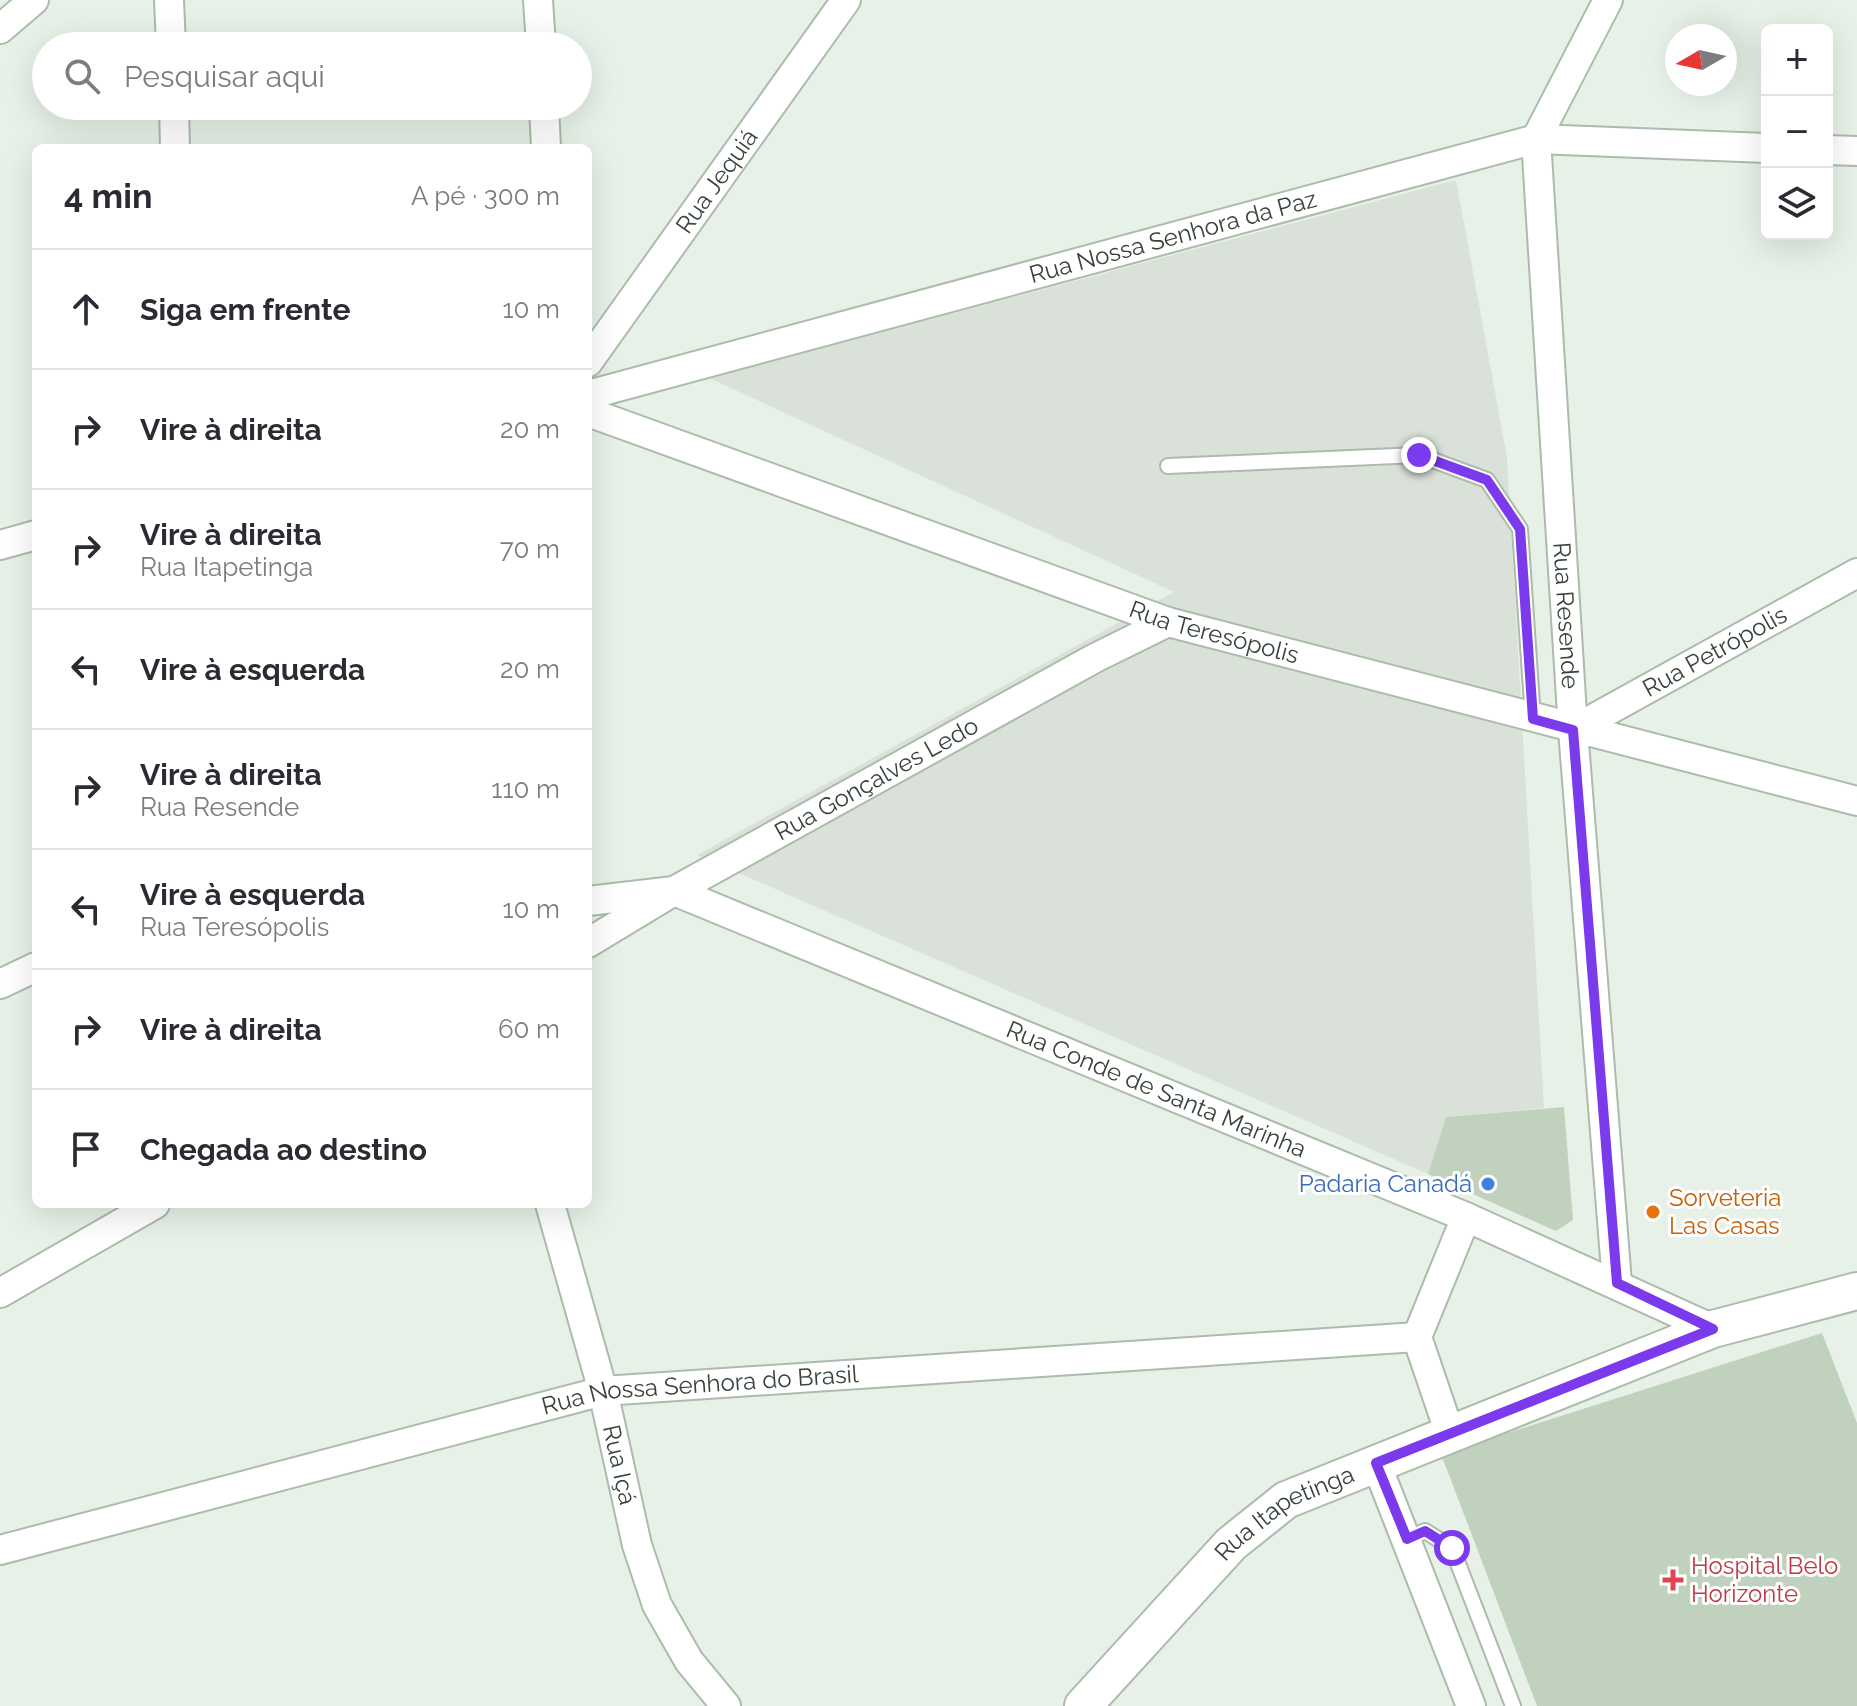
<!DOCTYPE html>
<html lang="pt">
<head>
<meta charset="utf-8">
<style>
	body { margin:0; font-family:Raleway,sans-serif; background:#f2f2f3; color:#2b2b33 }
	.controls { position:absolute; right:24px; top:24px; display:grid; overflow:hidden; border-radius:12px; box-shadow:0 8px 32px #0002 }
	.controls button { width:72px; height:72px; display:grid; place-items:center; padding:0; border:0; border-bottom:2px solid #e1e1e2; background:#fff; color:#2b2b33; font:40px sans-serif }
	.compass { position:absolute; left:1665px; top:24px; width:72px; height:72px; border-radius:50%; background:#fff; box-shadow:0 8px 32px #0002; rotate:261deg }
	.stop { position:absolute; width:24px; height:24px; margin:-18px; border:6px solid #7c3aed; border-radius:50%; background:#fff }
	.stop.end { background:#7c3aed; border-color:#fff; box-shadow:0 2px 8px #0008 }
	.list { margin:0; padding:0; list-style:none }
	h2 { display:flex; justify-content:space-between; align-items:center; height:104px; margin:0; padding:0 32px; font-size:34px }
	h2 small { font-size:26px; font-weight:400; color:#7c7c81 }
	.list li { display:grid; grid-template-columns:52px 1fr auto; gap:24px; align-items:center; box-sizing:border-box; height:120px; padding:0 32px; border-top:2px solid #e1e1e2 }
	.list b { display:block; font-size:30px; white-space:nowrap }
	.list p { margin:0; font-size:26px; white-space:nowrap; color:#7c7c81 }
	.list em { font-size:26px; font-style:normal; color:#7c7c81 }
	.icon { flex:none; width:44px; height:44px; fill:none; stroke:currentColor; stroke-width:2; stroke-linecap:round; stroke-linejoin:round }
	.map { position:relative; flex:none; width:1857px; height:1706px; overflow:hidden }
	.search { position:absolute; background:#fff; box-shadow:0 8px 32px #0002; left:32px; top:32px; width:560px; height:88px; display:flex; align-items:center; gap:20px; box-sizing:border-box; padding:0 28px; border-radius:44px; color:#7c7c81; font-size:30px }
	.panel { position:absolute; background:#fff; box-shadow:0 8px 32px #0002; left:32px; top:144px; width:560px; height:1064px; border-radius:12px }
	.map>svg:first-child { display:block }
	.industrial { fill:#dae1d8 }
	.building { fill:#c0d2bd }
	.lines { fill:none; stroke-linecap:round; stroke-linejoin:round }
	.service-casing { stroke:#abbcaa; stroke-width:18 }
	.minor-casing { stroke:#abbcaa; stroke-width:32 }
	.tertiary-casing { stroke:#abbcaa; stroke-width:40 }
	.service { stroke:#fff; stroke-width:14 }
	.minor { stroke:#fff; stroke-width:28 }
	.tertiary { stroke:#fff; stroke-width:36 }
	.route { stroke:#7c3aed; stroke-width:10 }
	.shop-dot { fill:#3f7fe0; stroke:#fff; stroke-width:3 }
	.food-dot { fill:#e8710a; stroke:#fff; stroke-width:3 }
	.health-dot { fill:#e0444e; stroke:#fff; stroke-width:3 }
	.labels { text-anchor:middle; stroke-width:6; stroke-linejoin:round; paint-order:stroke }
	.street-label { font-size:24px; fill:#384437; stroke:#fff }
	.shop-label { font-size:24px; fill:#366cbe; stroke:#fff; text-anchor:end }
	.food-label { font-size:24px; fill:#c56008; stroke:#fff; text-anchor:start }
	.health-label { font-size:24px; fill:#be3a42; stroke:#fff; text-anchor:start }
</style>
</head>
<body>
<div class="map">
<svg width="1857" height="1706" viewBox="0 0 1857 1706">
	<rect width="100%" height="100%" fill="#e7f1e7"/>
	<path class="industrial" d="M 1456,180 L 1507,457 L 1544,1108 L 1446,1117 L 1428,1174 L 697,855 L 1174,592 L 709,378 Z"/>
	<path class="building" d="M 1564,1107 L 1573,1220 L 1556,1231 L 1428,1174 L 1446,1117 Z
		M 1822,1333 L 1857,1423 L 1857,1706 L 1537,1706 L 1441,1454 Z"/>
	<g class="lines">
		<defs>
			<path id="service" d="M 1168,466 L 1419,455 L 1487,480 L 1520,529 L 1533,719
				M 1407,1539 L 1425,1531 L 1452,1548 L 1513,1706"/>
			<g id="minor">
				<path d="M 169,0 L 171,46"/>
				<path d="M 538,0 L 541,46"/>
				<path id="s1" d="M 1608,0 L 1536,139 L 1573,730 L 1617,1283"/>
				<path d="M 0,29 L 34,0"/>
				<path d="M 174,106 L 175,148"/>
				<path d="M 544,106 L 546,148"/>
				<path d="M 1827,150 L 1857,151"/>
				<path id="s2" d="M 588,362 L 846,0"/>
				<path id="s3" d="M 588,395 L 1536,139 L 1767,148"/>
				<path id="s4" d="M 588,412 L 1168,622 L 1857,801"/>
				<path d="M 0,545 L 36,535"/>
				<path id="s5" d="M 1573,730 L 1857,573"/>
				<path id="s6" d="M 588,901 L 674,891 L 1466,1217 L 1713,1329"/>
				<path id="s7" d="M 588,943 L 674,891 L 1095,658 L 1168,622"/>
				<path d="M 0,984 L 36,967"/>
				<path id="s8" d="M 550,1204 L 603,1391 L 637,1545 L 657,1605 L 689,1661 L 726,1706"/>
				<path d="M 0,1293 L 155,1204"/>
				<path d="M 1450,1434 L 1417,1337 L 1466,1217"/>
				<path d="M 1376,1463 L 1471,1706"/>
				<path id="s9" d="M 0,1550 L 603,1391 L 1417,1337"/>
			</g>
			<g id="tertiary">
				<path id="s10" d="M 1083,1706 L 1231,1544 L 1286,1500 L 1713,1329 L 1857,1291"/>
			</g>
		</defs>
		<use href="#service" class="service-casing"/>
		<use href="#minor" class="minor-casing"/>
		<use href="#tertiary" class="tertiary-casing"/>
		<use href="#service" class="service"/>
		<use href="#minor" class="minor"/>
		<use href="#tertiary" class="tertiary"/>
	</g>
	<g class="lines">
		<path class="route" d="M 1419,455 L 1487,480 L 1520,529 L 1533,719 L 1573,730 L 1617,1283 L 1713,1329 L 1376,1463 L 1407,1539 L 1425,1531 L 1452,1548"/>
	</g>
	<circle class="shop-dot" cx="1488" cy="1184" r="8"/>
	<circle class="food-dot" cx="1653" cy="1212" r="8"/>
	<path class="health-dot" d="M1669 1568h8v8h8v8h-8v8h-8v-8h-8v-8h8z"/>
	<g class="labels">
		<g class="street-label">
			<text dy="8" stroke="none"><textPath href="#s2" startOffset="222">Rua Jequiá</textPath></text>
			<text dy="8" stroke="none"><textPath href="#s3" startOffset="606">Rua Nossa Senhora da Paz</textPath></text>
			<text dy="8" stroke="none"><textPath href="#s1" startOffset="634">Rua Resende</textPath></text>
			<text dy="8" stroke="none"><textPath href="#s4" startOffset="664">Rua Teresópolis</textPath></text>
			<text dy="8" stroke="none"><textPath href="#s5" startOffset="162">Rua Petrópolis</textPath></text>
			<text dy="8" stroke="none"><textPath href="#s7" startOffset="332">Rua Gonçalves Ledo</textPath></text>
			<text dy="8" stroke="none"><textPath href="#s6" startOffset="608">Rua Conde de Santa Marinha</textPath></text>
			<text dy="8" stroke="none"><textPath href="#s9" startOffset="720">Rua Nossa Senhora do Brasil</textPath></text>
			<text dy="8" stroke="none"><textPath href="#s8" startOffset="270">Rua Içá</textPath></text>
			<text dy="8" stroke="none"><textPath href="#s10" startOffset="282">Rua Itapetinga</textPath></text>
		</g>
		<g class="shop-label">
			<text x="1472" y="1192">Padaria Canadá</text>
		</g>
		<g class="food-label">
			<text x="1669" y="1206">Sorveteria<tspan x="1669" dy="28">Las Casas</tspan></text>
		</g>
		<g class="health-label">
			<text x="1691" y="1574">Hospital Belo<tspan x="1691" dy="28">Horizonte</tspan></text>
		</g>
	</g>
</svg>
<div class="controls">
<button>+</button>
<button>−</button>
<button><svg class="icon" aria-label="layers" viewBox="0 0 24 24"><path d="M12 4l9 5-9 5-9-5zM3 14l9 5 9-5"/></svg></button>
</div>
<svg class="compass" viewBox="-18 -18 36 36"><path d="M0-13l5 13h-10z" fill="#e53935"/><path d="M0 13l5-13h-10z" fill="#7c7c81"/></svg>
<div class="stop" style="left:1452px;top:1548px"></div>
<div class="stop end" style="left:1419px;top:455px"></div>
<div class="search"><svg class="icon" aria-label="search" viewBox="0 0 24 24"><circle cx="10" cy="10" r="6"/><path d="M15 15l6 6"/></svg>Pesquisar aqui</div>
<section class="panel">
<h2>4 min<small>A pé · 300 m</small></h2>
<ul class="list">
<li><svg class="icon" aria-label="ahead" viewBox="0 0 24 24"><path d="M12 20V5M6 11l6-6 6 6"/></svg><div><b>Siga em frente</b></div><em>10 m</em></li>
<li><svg class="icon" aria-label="right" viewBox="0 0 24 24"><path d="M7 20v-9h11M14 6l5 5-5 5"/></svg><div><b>Vire à direita</b></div><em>20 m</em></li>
<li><svg class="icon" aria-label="right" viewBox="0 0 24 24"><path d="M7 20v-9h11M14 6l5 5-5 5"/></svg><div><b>Vire à direita</b><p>Rua Itapetinga</p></div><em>70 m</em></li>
<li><svg class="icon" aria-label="left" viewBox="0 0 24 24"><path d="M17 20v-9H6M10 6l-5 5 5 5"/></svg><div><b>Vire à esquerda</b></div><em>20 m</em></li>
<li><svg class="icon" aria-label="right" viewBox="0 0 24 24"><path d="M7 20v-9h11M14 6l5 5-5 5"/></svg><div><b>Vire à direita</b><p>Rua Resende</p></div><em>110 m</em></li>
<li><svg class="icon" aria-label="left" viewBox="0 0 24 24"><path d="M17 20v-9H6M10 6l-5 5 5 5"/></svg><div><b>Vire à esquerda</b><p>Rua Teresópolis</p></div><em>10 m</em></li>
<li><svg class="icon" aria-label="right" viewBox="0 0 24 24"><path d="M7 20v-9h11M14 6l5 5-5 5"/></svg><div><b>Vire à direita</b></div><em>60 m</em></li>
<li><svg class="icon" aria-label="arrive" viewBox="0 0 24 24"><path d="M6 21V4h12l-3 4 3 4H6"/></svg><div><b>Chegada ao destino</b></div></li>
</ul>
</section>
</div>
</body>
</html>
